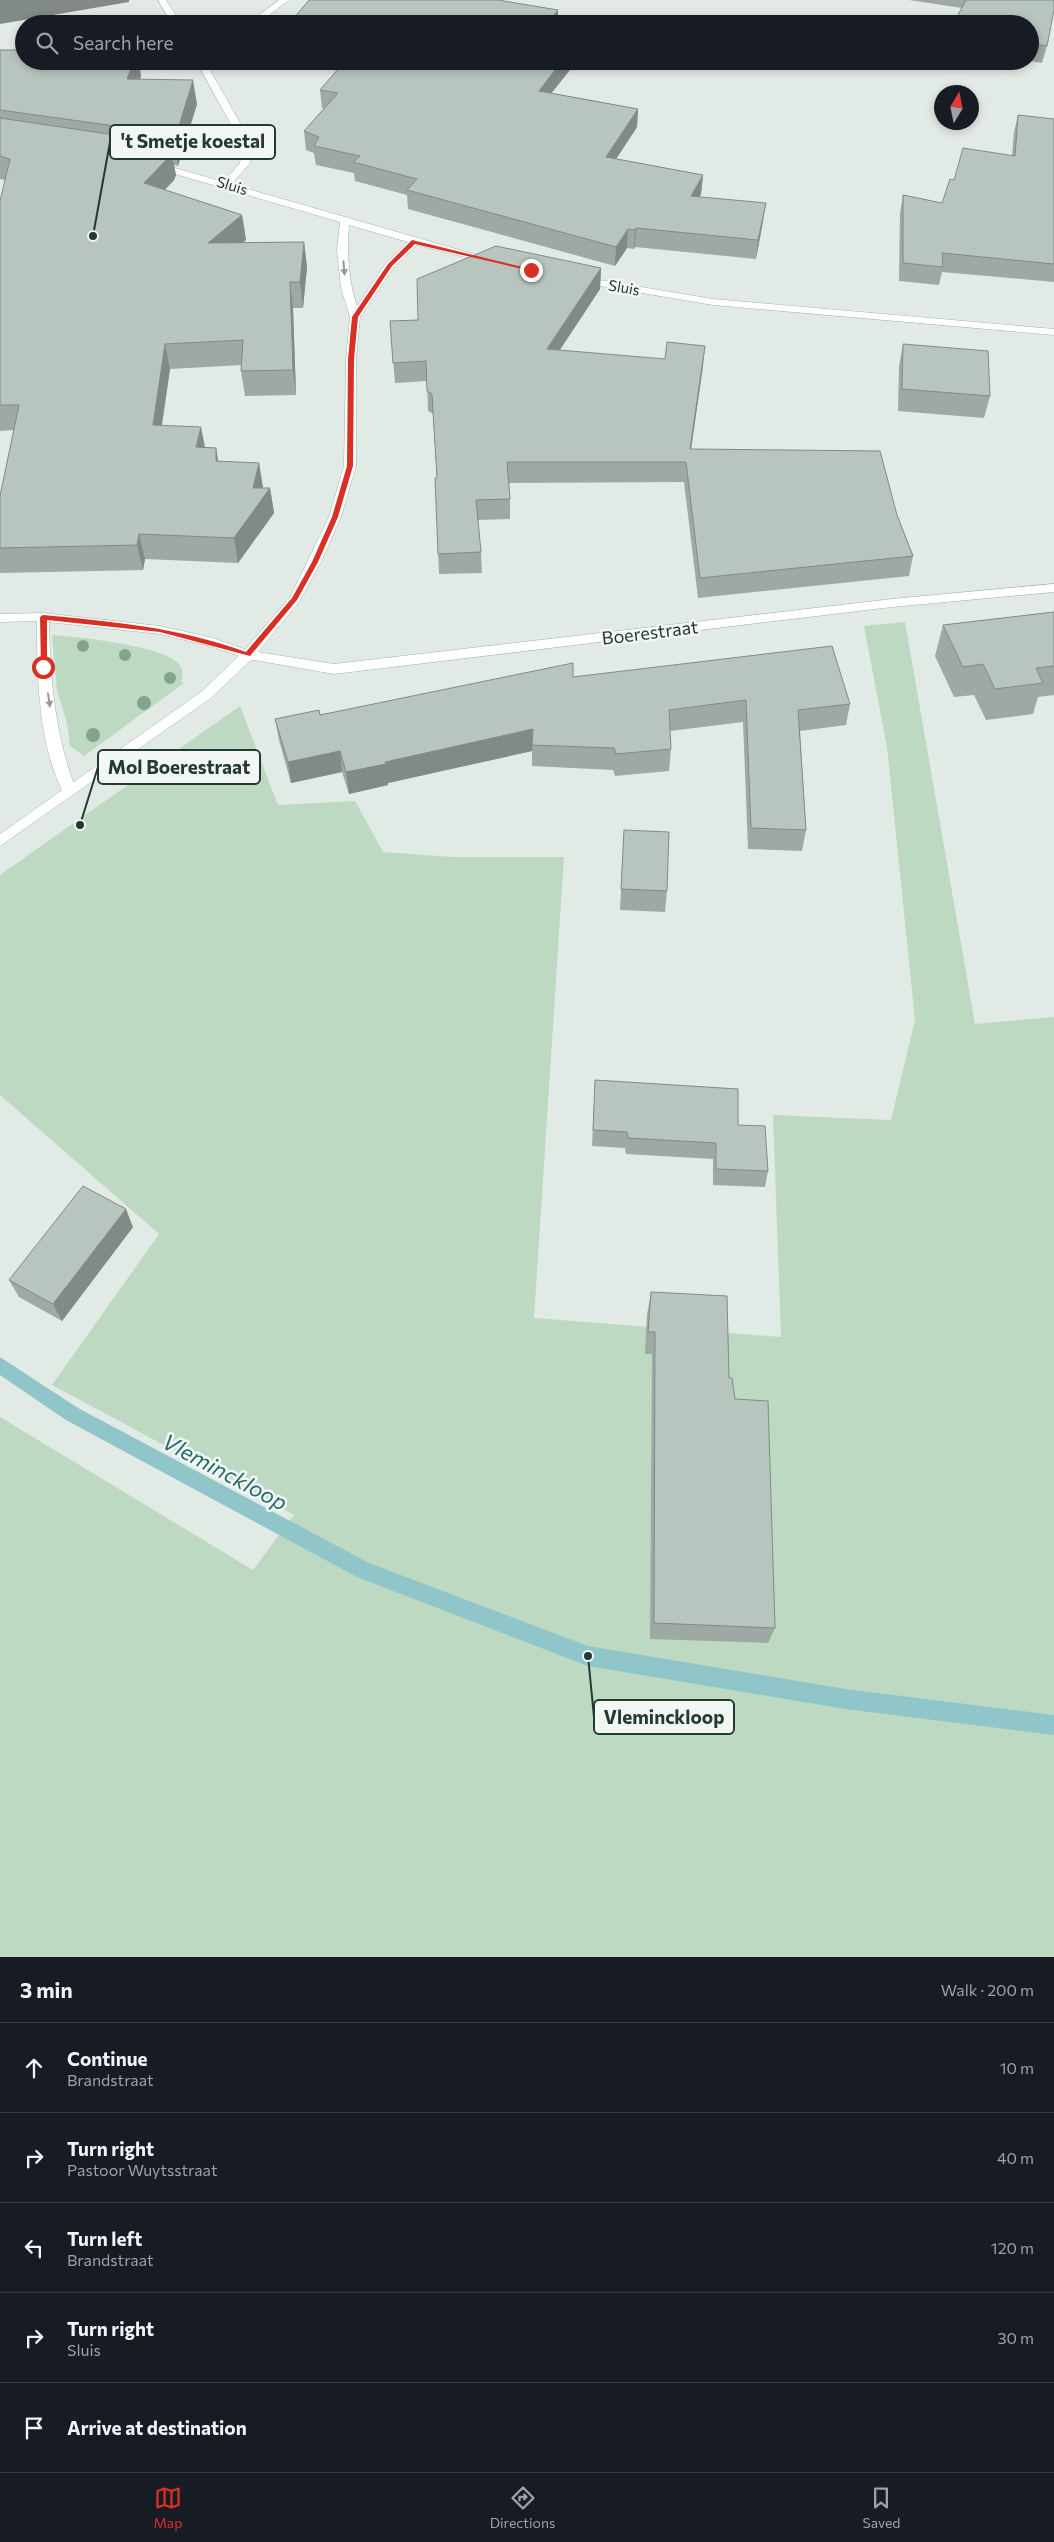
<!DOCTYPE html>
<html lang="en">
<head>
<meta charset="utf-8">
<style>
	body { margin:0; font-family:Commissioner,sans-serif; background:#242831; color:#f1f3f6 }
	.compass { position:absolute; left:934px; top:85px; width:45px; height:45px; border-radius:50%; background:#171b24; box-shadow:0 2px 8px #0003; rotate:10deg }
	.stop { position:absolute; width:15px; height:15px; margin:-11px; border:4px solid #d93025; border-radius:50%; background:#fff }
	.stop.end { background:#d93025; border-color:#fff; box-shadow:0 1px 5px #0008 }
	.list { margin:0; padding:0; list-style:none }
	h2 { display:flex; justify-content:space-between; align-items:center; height:65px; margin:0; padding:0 20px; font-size:21px }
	h2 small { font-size:16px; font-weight:400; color:#9ea1a6 }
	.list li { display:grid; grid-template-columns:32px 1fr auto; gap:15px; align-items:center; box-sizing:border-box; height:90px; padding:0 20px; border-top:1px solid #363941 }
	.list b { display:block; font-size:19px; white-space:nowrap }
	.list p { margin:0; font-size:16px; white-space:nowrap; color:#9ea1a6 }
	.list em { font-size:16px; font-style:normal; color:#9ea1a6 }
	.icon { flex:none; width:28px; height:28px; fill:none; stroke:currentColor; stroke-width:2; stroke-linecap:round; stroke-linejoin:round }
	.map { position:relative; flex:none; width:1054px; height:1957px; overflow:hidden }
	.search { position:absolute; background:#171b24; box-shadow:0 2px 8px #0003; left:15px; right:15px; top:15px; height:55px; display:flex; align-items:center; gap:12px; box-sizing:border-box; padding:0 18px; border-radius:28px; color:#9ea1a6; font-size:19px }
	.sheet { height:515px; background:#171b24 }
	nav { display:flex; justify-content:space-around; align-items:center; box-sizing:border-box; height:70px; border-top:1px solid #363941; background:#171b24; font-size:14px; color:#9ea1a6 }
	nav a { display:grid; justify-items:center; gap:2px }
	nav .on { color:#d93025 }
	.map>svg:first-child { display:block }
	.green { fill:#bdd9c2 }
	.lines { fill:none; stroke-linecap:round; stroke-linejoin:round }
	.stream { fill:#90c5c9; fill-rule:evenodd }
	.minor-casing { stroke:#a5b1ac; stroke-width:1 }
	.tertiary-casing { stroke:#a5b1ac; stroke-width:1 }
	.minor { fill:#fff; fill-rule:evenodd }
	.tertiary { fill:#fff; fill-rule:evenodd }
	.tree { fill:#82a48d }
	.wall { fill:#9ea9a4 }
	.shaded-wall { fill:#818a86 }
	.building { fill:#b8c5bf; stroke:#818a86 }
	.oneway { fill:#929c98 }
	.route { fill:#d93025 }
	.labels { text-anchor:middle; stroke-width:5; stroke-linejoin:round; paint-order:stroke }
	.far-street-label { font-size:15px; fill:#243932; stroke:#f2f7f4 }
	.street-label { font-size:18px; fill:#243932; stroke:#f2f7f4 }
	.near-water-label { font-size:22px; font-style:italic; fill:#25686e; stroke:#f2f7f4 }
	.leader { fill:none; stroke:#243932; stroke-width:2 }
	.callout-dot { fill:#243932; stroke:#f2f7f4; stroke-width:2 }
	.callout { fill:#f2f7f4; stroke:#243932; stroke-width:2 }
	.callout-label { font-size:19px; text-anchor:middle; font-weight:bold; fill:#243932 }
</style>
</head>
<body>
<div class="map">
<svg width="1054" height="1957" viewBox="0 0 1054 1957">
	<rect width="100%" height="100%" fill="#e2eae6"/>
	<path class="green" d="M 905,622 L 975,1024 L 1054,1017 L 1054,1957 L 0,1957 L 0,1417 L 253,1570 L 294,1515 L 52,1385 L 159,1234 L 0,1095 L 0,875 L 240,706 L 278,805 L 355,801 L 383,852 L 453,857 L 564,857 L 534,1318 L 781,1337 L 773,1115 L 891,1120 L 915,1020 L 887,747 L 864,626 Z
		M 52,635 C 79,637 159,645 178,663 C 183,668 183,675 181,681 L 184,683 L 84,756 L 70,746 L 67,723 L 57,691 Z"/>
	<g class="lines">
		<path class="stream" d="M 0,1357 L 78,1408 L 369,1563 L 588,1646 L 845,1689 L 1054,1715 L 1054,1735 L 845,1709 L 588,1666 L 357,1577 L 66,1420 L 0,1375 Z"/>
		<defs>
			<path id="minor" d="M 158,0 L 166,0 L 181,24 L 172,24 Z
				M 279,0 L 289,0 L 257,24 L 247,24 Z
				M 196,61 L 205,61 L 253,146 L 250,163 L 230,186 L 222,184 L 240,163 L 243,146 Z
				M 1054,584 L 1054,592 L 892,607 L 334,674 L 248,659 L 210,646 L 160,634 L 49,622 C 50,680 55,737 77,792 L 70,797 L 65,796 C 38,747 37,675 37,621 L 0,622 L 0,614 L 43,613 L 160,626 L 213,638 L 250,651 L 334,664 L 892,599 Z"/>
			<path id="tertiary" d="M 154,162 L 498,261 L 493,264 L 417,245 L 394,267 L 360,317 L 356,359 L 356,466 L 341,517 L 321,562 L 299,602 L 253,658 L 211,698 L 0,846 L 0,834 L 201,692 L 243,652 L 290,597 L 329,517 L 344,466 L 346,359 L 350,317 L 341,288 L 337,249 L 340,222 L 151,167 L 149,165 ZM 349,225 L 408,242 L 386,263 L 357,306 C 348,279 347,253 349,225 Z
				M 581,277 L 713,299 L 1054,329 L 1054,335 L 713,305 L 577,282 L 576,280 Z"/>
		</defs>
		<use href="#minor" class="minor-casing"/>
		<use href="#tertiary" class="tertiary-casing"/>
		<use href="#minor" class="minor"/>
		<use href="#tertiary" class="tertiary"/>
	</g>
	<g class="tree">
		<circle cx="83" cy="646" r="6"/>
		<circle cx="125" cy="655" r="6"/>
		<circle cx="170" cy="678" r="6"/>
		<circle cx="144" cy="703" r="7"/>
		<circle cx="93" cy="735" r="7"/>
	</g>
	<path class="wall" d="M 909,0 L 1054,0 L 1047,46 L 1042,63 L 1030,61 L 1030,24 L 962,8 Z
		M 0,50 L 141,76 L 140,79 L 197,104 L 178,166 L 174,165 L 176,175 L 174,180 L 165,190 L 242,215 L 246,240 L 242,242 L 304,242 L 307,267 L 303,308 L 293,308 L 296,395 L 245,396 L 241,371 L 242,365 L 170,369 L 162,425 L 205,447 L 216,448 L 218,461 L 259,463 L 263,488 L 270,488 L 274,513 L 238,563 L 145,559 L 143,570 L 0,573 L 0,496 L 14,430 L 0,431 L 0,201 L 5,180 L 0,179 Z
		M 321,61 L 577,61 L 551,93 L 638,109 L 637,127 L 616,159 L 703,175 L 701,194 L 699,197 L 763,221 L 756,259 L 635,247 L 634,249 L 627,248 L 615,266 L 408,209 L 407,195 L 355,181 L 354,173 L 316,165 L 314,153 L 306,150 L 304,131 L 324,108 L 322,108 L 320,90 L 342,65 Z
		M 1018,115 L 1054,119 L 1054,282 L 942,272 L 939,285 L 899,281 L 900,213 L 903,195 L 942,203 L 954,180 L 1012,155 L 1014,132 Z
		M 601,268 L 600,289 L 560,350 L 703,366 L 691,449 L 897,515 L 913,556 L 909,576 L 698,598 L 684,482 L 509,483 L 510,499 L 510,519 L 478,520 L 481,552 L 482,573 L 439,574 L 435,478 L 437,478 L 433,414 L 428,411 L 427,381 L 395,383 L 390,321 L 418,320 Z
		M 903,344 L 990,396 L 984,418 L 898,411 L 899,366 Z
		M 1054,612 L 1054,695 L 1038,697 L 1033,714 L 986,720 L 974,695 L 954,697 L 935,656 L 943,625 Z
		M 573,677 L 850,704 L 846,725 L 800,731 L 806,830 L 802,851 L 748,849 L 743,722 L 670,731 L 671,749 L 669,771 L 615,776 L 613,770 L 532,766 L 532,751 L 388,783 L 388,785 L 349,794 L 342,772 L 291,783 L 279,740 L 275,719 L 320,715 Z
		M 624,830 L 667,891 L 665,912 L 620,910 Z
		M 595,1080 L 738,1125 L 768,1171 L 765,1187 L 713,1185 L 713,1159 L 626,1154 L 625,1148 L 592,1146 Z
		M 133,1227 L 62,1321 L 19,1297 L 9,1280 Z
		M 651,1292 L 729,1378 L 735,1399 L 775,1628 L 768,1643 L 650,1639 L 652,1354 L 645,1354 L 647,1315 Z"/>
	<path class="shaded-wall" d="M 0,0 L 129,0 L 129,2 L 0,24 Z
		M 558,10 L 558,24 L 548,24 L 548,23 Z
		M 134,61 L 139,61 L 141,76 L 132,103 L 127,79 Z
		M 562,61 L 577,61 L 539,109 L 539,91 Z
		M 193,80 L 197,104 L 178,166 L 174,142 Z
		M 638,109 L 637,127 L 605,176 L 606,157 Z
		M 171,151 L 176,175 L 174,180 L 148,207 L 144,183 Z
		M 703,175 L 701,194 L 689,214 L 691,196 Z
		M 766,203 L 763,221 L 756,259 L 758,240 Z
		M 242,215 L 246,240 L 212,268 L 208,243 Z
		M 636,228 L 635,247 L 634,249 L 635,230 Z
		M 628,229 L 627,248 L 615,266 L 616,247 Z
		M 304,242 L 307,267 L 303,308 L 300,282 Z
		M 601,268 L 600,289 L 547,369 L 547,349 Z
		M 290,282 L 293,308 L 296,395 L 293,370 Z
		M 165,344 L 170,369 L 158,450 L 153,425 Z
		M 705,346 L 703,366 L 688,470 L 690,449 Z
		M 201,427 L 206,452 L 196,447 Z
		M 216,448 L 220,473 L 216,461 Z
		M 259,463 L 263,489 L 270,488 L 274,513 L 238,563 L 234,538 L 253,488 Z
		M 139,534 L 145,559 L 143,570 L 137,545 Z
		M 533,729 L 532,751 L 388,783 L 388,785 L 349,794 L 346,772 L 385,762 Z
		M 340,751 L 342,772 L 291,783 L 288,762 Z
		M 126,1209 L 133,1227 L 62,1321 L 53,1304 Z"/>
	<path class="building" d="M 309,0 L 498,0 L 558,10 L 548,23 L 554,24 L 289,24 Z
		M 966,0 L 1054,0 L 1054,10 L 1047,46 L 1030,43 L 1030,24 L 953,24 Z
		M 0,50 L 24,50 L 24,61 L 134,61 L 127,79 L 193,80 L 174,142 L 108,125 L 0,110 Z
		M 345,61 L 562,61 L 539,91 L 638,109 L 606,157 L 703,175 L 691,196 L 766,203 L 758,240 L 636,228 L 635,230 L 628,229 L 616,247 L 407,190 L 417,179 L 353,162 L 360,156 L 314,146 L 319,137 L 304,131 L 338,93 L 320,90 Z
		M 1018,115 L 1054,119 L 1054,264 L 942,253 L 943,267 L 903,263 L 903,195 L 942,203 L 950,179 L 954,180 L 963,148 L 1015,156 Z
		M 0,118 L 108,134 L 171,151 L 170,156 L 144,183 L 242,215 L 208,243 L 304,242 L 300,282 L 290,282 L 293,370 L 241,371 L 243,340 L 165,344 L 153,425 L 201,427 L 196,447 L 216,448 L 216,461 L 259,463 L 253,488 L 270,488 L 234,538 L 139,534 L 137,545 L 0,548 L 0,496 L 19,405 L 0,405 L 0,201 L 10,159 L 0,156 Z
		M 496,246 L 601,268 L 547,349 L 665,359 L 667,342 L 705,346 L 690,449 L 880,451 L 897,515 L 913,556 L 700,578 L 686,462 L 507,462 L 510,499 L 476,500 L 481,552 L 438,554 L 435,478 L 437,478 L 432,394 L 427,391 L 426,361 L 393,363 L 390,321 L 418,320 L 417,279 Z
		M 903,344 L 988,351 L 990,396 L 902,389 Z
		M 1054,612 L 1054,666 L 1036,668 L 1043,683 L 995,689 L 983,664 L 963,667 L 943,625 Z
		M 832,646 L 850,704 L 798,710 L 806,830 L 751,828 L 746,700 L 669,710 L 671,749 L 616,754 L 614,748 L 532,745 L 533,729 L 385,762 L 386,764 L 346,772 L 340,751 L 288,762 L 275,719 L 319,710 L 320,715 L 573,663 L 573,677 Z
		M 624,830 L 669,832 L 667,891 L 621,889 Z
		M 595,1080 L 738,1089 L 738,1125 L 765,1126 L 768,1171 L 716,1169 L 716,1143 L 628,1138 L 627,1132 L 593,1130 Z
		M 83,1186 L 126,1209 L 53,1304 L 9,1280 Z
		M 651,1292 L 727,1296 L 729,1378 L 732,1378 L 735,1399 L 768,1401 L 775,1628 L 654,1623 L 655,1332 L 648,1332 Z"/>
	<defs><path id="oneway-solid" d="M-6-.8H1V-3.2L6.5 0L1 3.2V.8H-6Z" transform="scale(1.25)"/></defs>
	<g class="oneway">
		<use href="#oneway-solid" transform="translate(344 268) rotate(85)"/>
		<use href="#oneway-solid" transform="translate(49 700) rotate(81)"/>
	</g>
	<path class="route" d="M 412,240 L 534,270 L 531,271 L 415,244 L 392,266 L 358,317 L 354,359 L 353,466 L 338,517 L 318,562 L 297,600 L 250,656 L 160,632 L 47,620 L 47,667 L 41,668 L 40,617 L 43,615 C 115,622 177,627 246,652 L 292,598 L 312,562 L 332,517 L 347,466 L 348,359 L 352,317 L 388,264 Z"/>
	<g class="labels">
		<g class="far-street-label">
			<text transform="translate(232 186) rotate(17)" y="5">Sluis</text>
			<text transform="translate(624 288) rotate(10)" y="5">Sluis</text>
		</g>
		<g class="street-label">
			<text transform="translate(650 633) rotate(-7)" y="6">Boerestraat</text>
		</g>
		<g class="near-water-label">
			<text transform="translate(225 1472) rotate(28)" y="8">Vleminckloop</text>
		</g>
	</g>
	<path class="leader" d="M93 236L110 142M80 825L98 767M588 1656L594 1717"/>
	<g class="callout-dot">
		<circle cx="93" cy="236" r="5"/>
		<circle cx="80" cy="825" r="5"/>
		<circle cx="588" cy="1656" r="5"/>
	</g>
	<g class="callout">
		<rect x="110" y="125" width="165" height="34" rx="5"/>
		<rect x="98" y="750" width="162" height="34" rx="5"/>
		<rect x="594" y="1700" width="140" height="34" rx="5"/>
	</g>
	<g class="callout-label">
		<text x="193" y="148">'t Smetje koestal</text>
		<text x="179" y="774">Mol Boerestraat</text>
		<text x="664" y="1724">Vleminckloop</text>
	</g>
</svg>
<svg class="compass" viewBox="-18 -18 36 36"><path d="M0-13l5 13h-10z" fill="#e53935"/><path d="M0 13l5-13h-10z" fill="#9ea1a6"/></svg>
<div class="stop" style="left:43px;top:667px"></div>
<div class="stop end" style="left:531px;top:270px"></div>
<div class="search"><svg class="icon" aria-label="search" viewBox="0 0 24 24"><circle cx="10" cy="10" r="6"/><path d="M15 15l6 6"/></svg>Search here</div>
</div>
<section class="sheet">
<h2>3 min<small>Walk · 200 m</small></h2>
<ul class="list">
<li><svg class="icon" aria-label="ahead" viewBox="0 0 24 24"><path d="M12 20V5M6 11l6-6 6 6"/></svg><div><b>Continue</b><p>Brandstraat</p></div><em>10 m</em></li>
<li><svg class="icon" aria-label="right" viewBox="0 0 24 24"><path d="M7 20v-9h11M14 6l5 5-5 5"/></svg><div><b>Turn right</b><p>Pastoor Wuytsstraat</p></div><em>40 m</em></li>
<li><svg class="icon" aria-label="left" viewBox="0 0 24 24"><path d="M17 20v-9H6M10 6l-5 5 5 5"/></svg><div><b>Turn left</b><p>Brandstraat</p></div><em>120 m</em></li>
<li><svg class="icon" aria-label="right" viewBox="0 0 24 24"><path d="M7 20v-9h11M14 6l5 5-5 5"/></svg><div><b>Turn right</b><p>Sluis</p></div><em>30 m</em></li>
<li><svg class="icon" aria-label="arrive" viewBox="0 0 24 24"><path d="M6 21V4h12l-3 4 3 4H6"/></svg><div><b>Arrive at destination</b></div></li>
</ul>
</section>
<nav>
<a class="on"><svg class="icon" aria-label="map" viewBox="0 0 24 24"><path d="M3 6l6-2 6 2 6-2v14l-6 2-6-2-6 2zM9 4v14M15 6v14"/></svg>Map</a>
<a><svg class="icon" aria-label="directions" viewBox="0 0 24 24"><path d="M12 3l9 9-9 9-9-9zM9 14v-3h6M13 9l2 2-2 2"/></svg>Directions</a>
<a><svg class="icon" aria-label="saved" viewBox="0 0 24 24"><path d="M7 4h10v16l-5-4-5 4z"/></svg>Saved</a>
</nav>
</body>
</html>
